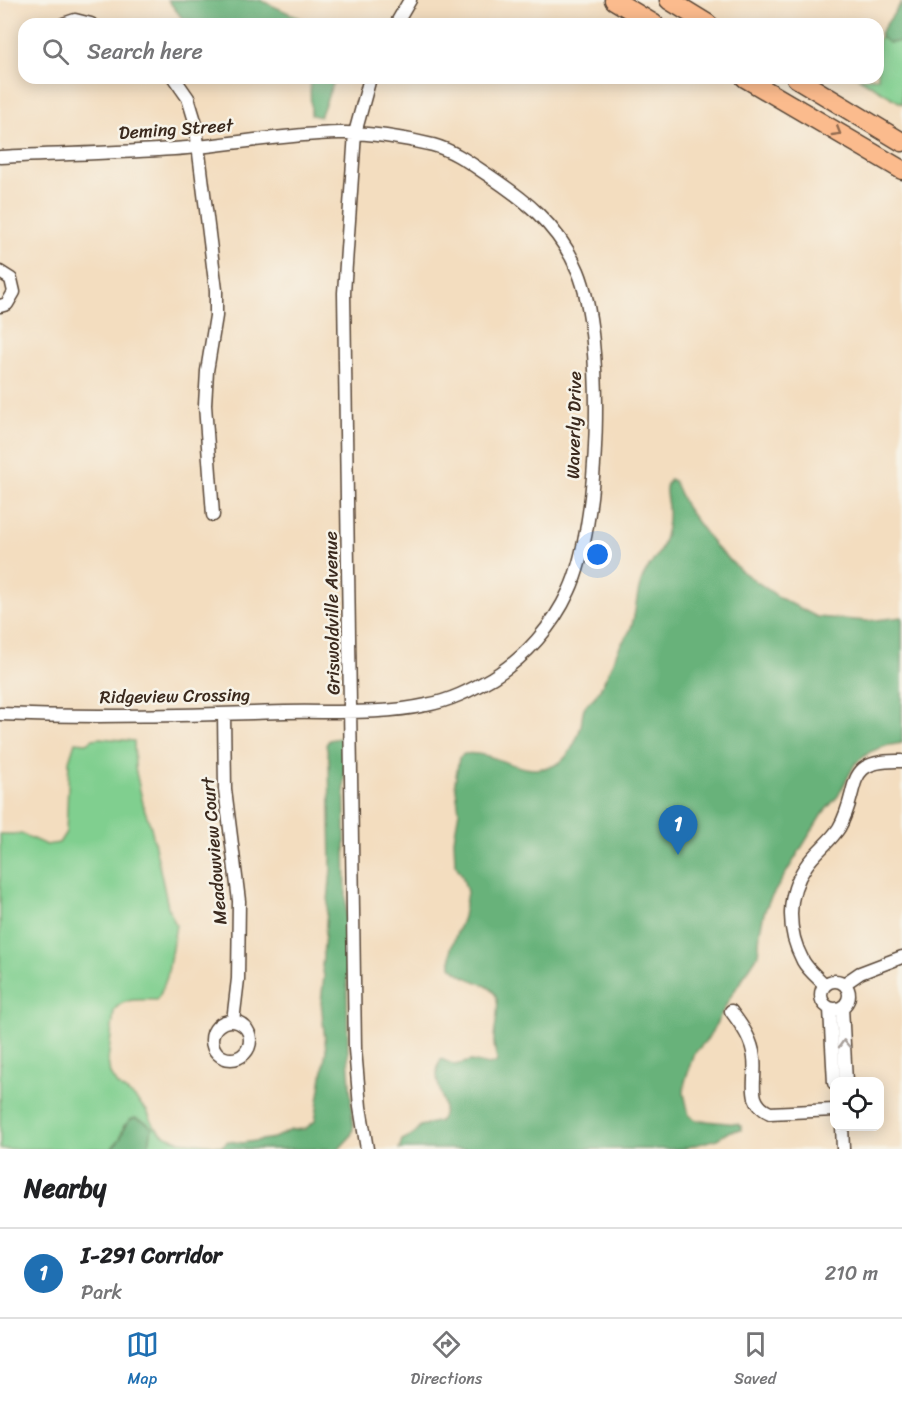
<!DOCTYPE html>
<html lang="en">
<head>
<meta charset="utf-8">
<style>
	body { margin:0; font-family:Sriracha,sans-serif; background:#f2f2f2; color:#202124 }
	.controls { position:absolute; right:18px; bottom:18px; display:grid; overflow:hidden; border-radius:12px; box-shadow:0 3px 15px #0003 }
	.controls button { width:54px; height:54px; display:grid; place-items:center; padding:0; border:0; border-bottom:2px solid #e0e0e0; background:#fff; color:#202124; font:30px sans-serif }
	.you { position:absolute; left:598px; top:555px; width:21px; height:21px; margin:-15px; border:4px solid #fff; border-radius:50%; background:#1a73e8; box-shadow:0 0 0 9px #1a73e833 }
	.badge { display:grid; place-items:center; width:39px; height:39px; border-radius:50%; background:#1f6fb2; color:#fff; font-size:20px; font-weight:700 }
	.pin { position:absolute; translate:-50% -50px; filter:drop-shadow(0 2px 3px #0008) }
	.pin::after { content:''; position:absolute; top:32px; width:21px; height:18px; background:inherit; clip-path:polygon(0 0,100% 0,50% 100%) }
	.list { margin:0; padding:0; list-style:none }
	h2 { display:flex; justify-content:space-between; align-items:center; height:78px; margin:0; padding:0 24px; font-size:26px }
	h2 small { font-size:20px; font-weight:400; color:#757577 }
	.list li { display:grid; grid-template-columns:39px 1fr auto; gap:18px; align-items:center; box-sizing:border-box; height:90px; padding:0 24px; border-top:2px solid #e0e0e0 }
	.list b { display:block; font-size:22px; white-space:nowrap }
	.list p { margin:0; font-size:20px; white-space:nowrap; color:#757577 }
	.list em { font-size:20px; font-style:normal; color:#757577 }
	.icon { flex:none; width:33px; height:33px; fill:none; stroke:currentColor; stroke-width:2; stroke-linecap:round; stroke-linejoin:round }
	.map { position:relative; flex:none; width:902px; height:1149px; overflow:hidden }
	.search { position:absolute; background:#fff; box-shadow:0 3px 15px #0003; left:18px; right:18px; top:18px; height:66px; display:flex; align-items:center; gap:15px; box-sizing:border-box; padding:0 21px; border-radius:18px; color:#757577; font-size:22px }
	.sheet { height:168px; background:#fff }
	nav { display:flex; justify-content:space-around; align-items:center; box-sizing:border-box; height:84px; border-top:2px solid #e0e0e0; background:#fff; font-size:16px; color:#757577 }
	nav a { display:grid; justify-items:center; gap:3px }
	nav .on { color:#1f6fb2 }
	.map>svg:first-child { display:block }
	.green { fill:#80cf8f; stroke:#5e7c56; stroke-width:1.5 }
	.forest { fill:#68b27a; stroke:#526e4c; stroke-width:1.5 }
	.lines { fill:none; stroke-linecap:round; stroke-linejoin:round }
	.minor-casing { stroke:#574536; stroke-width:15 }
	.highway-casing { stroke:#574536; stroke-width:21 }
	.minor { stroke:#fff; stroke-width:12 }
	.highway { stroke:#fbbb8d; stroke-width:18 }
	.oneway { stroke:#916b50 }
	.oneway2 { stroke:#a79f9a }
	.labels { text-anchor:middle; stroke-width:5; stroke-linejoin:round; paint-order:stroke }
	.street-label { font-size:18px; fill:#3b2a1e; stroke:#f7f3e8 }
</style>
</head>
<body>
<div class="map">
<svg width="902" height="1149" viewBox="0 0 902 1149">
	<rect width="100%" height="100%" fill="#f7f3e8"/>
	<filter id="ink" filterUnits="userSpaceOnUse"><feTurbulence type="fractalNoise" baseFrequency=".0167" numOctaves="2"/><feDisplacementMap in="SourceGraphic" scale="12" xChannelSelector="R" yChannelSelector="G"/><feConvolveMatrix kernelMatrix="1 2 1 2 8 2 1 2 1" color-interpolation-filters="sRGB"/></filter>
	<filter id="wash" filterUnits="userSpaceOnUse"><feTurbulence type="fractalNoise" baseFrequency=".008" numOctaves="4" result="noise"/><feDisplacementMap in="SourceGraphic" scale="24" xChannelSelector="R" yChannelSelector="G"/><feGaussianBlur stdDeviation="1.35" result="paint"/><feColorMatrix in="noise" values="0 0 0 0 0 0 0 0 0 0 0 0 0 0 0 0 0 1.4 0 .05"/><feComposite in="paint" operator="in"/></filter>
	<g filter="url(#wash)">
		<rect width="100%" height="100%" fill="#f3ddbf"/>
		<path class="green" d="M 902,12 L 902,104 L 859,78 L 878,78 L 878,40 Z
			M 100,738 L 134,741 L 135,768 L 144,808 L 151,827 L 168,907 L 176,925 L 167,977 L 160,995 L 156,1000 C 141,1000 122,997 114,1011 L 108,1061 L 110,1074 L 117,1085 L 134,1097 L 147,1111 L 154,1126 L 164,1135 L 179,1141 L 222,1146 L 223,1149 L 148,1149 L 149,1140 L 151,1134 L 147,1123 L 141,1122 L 124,1125 L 120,1139 L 111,1149 L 0,1149 L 0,834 L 22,834 L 46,845 L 59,843 L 66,832 L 69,761 L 75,742 L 87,743 L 93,739 Z"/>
		<path class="forest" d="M 168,0 L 260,0 L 313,24 L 201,24 L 182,18 Z
			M 902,2 L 902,41 L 889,43 L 882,38 L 880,33 Z
			M 310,78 L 335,78 L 320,117 L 311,115 Z
			M 670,479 L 674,481 L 686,507 L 715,546 L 740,570 L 780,598 L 817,617 L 867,621 L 902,617 L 902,743 L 885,746 L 870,752 L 855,764 L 838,796 L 822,814 L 769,901 L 764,913 L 760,931 L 758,955 L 731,996 L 709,1037 L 693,1055 L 685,1082 L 684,1093 L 689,1115 L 696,1120 L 738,1124 L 741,1126 L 741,1130 L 730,1131 L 717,1139 L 682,1149 L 399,1149 L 402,1140 L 414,1134 L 420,1126 L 440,1121 C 453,1102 428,1084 441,1059 L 455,1065 L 471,1061 L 489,1065 L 495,1063 L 497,1061 C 496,1054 494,1048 494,1042 C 493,1026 506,997 488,987 C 473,978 465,981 451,966 L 451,948 L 463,917 L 467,892 L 462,875 L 455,864 L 454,839 L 459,811 L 455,782 L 459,758 L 464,754 C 497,750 518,778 553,766 C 568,761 577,740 581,726 C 582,720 582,714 584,708 C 586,703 593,700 596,695 C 606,681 611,665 618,650 C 621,643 627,637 630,630 C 637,614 635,594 643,577 C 648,566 658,557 662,546 C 666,535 669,521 668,509 C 668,498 662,489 670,479 Z
			M 339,738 L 342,739 L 344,753 L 348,1055 L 353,1129 L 351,1136 L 339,1149 L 223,1149 L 222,1146 L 228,1141 L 242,1143 L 274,1138 L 291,1130 L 305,1129 L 315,1121 L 326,1050 L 321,1002 L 324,976 L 322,966 L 331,869 L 329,759 L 326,745 L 329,740 Z
			M 135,1118 L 147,1123 L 152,1128 L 148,1149 L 111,1149 C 114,1145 118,1142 121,1137 C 125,1128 124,1121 135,1118 Z"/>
	</g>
	<g filter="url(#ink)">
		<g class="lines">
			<defs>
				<path id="minor" d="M 63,24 L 75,20 L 91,24
					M 396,24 L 410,0
					M 174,78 L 188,98 L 195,121 L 216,290 L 216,316 L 207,371 L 205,405 L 213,515
					M 0,157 C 58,154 116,153 174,149 C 229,145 284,134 339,133 C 367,132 405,138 433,145 C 451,150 466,160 482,171 C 523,198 558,224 578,271 C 606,338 600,526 569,591 C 553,626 525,658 492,678 C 471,690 450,701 426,705 C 381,715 331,711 285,712 C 190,715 94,718 0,714
					M 0,272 L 11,279 L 14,292 L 7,304 L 0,306
					M 224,714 L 225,789 L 239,901 L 238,979 L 233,1021
					M821 995a14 14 0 1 1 28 0a14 14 0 1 1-28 0Z
					M 844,984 L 860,973 L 902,957
					M 825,985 C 818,978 808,970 803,961 C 787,931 786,895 806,866 C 815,852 830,842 839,828 C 862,788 841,759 902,761
					M 842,1007 L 846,1082
					M 830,1009 L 834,1083
					M 731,1011 C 742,1026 752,1039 754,1058 C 757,1080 745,1102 770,1113 L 834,1110
					M212 1040a19 19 0 1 1 38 0a19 19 0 1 1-38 0Z
					M 842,1126 L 843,1149
					M 367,1149 L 360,1107 L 355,1049 L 344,293 L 355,133 L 370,78"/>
				<path id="highway" d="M 614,0 L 654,24
					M 669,0 L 708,24
					M 745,78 L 902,170
					M 796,78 L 902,142"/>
			</defs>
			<use href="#minor" class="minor-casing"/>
			<use href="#highway" class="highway-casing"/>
			<use href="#minor" class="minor"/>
			<use href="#highway" class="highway"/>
		</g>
		<defs><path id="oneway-chevron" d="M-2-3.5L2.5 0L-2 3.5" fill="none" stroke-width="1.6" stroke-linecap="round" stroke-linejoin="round" transform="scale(1.5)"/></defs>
		<use class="oneway" href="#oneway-chevron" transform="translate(837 132) rotate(31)"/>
		<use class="oneway2" href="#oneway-chevron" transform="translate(844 1044) rotate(-93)"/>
	</g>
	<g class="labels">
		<g class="street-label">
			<text transform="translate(176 129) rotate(-4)" y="6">Deming Street</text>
			<text transform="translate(574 425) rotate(-89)" y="6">Waverly Drive</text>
			<text transform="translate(332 613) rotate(-91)" y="6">Griswoldville Avenue</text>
			<text transform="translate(175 696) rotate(-1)" y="6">Ridgeview Crossing</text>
			<text transform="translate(214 851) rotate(-95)" y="6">Meadowview Court</text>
		</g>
	</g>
</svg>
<div class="controls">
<button><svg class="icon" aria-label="locate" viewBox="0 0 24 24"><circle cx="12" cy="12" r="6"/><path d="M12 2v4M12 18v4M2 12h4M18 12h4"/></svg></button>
</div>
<div class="you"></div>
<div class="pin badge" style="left:678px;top:855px">1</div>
<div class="search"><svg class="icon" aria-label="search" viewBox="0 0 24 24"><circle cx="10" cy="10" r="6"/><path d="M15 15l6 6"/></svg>Search here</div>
</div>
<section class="sheet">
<h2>Nearby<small></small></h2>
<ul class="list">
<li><span class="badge">1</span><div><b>I-291 Corridor</b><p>Park</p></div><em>210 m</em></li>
</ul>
</section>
<nav>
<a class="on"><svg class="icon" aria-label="map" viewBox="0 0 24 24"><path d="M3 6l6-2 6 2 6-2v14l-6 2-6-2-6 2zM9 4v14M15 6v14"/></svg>Map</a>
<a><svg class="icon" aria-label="directions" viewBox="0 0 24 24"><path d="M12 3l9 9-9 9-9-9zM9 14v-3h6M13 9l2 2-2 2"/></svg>Directions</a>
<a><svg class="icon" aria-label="saved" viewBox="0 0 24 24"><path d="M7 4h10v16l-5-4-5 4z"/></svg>Saved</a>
</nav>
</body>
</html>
